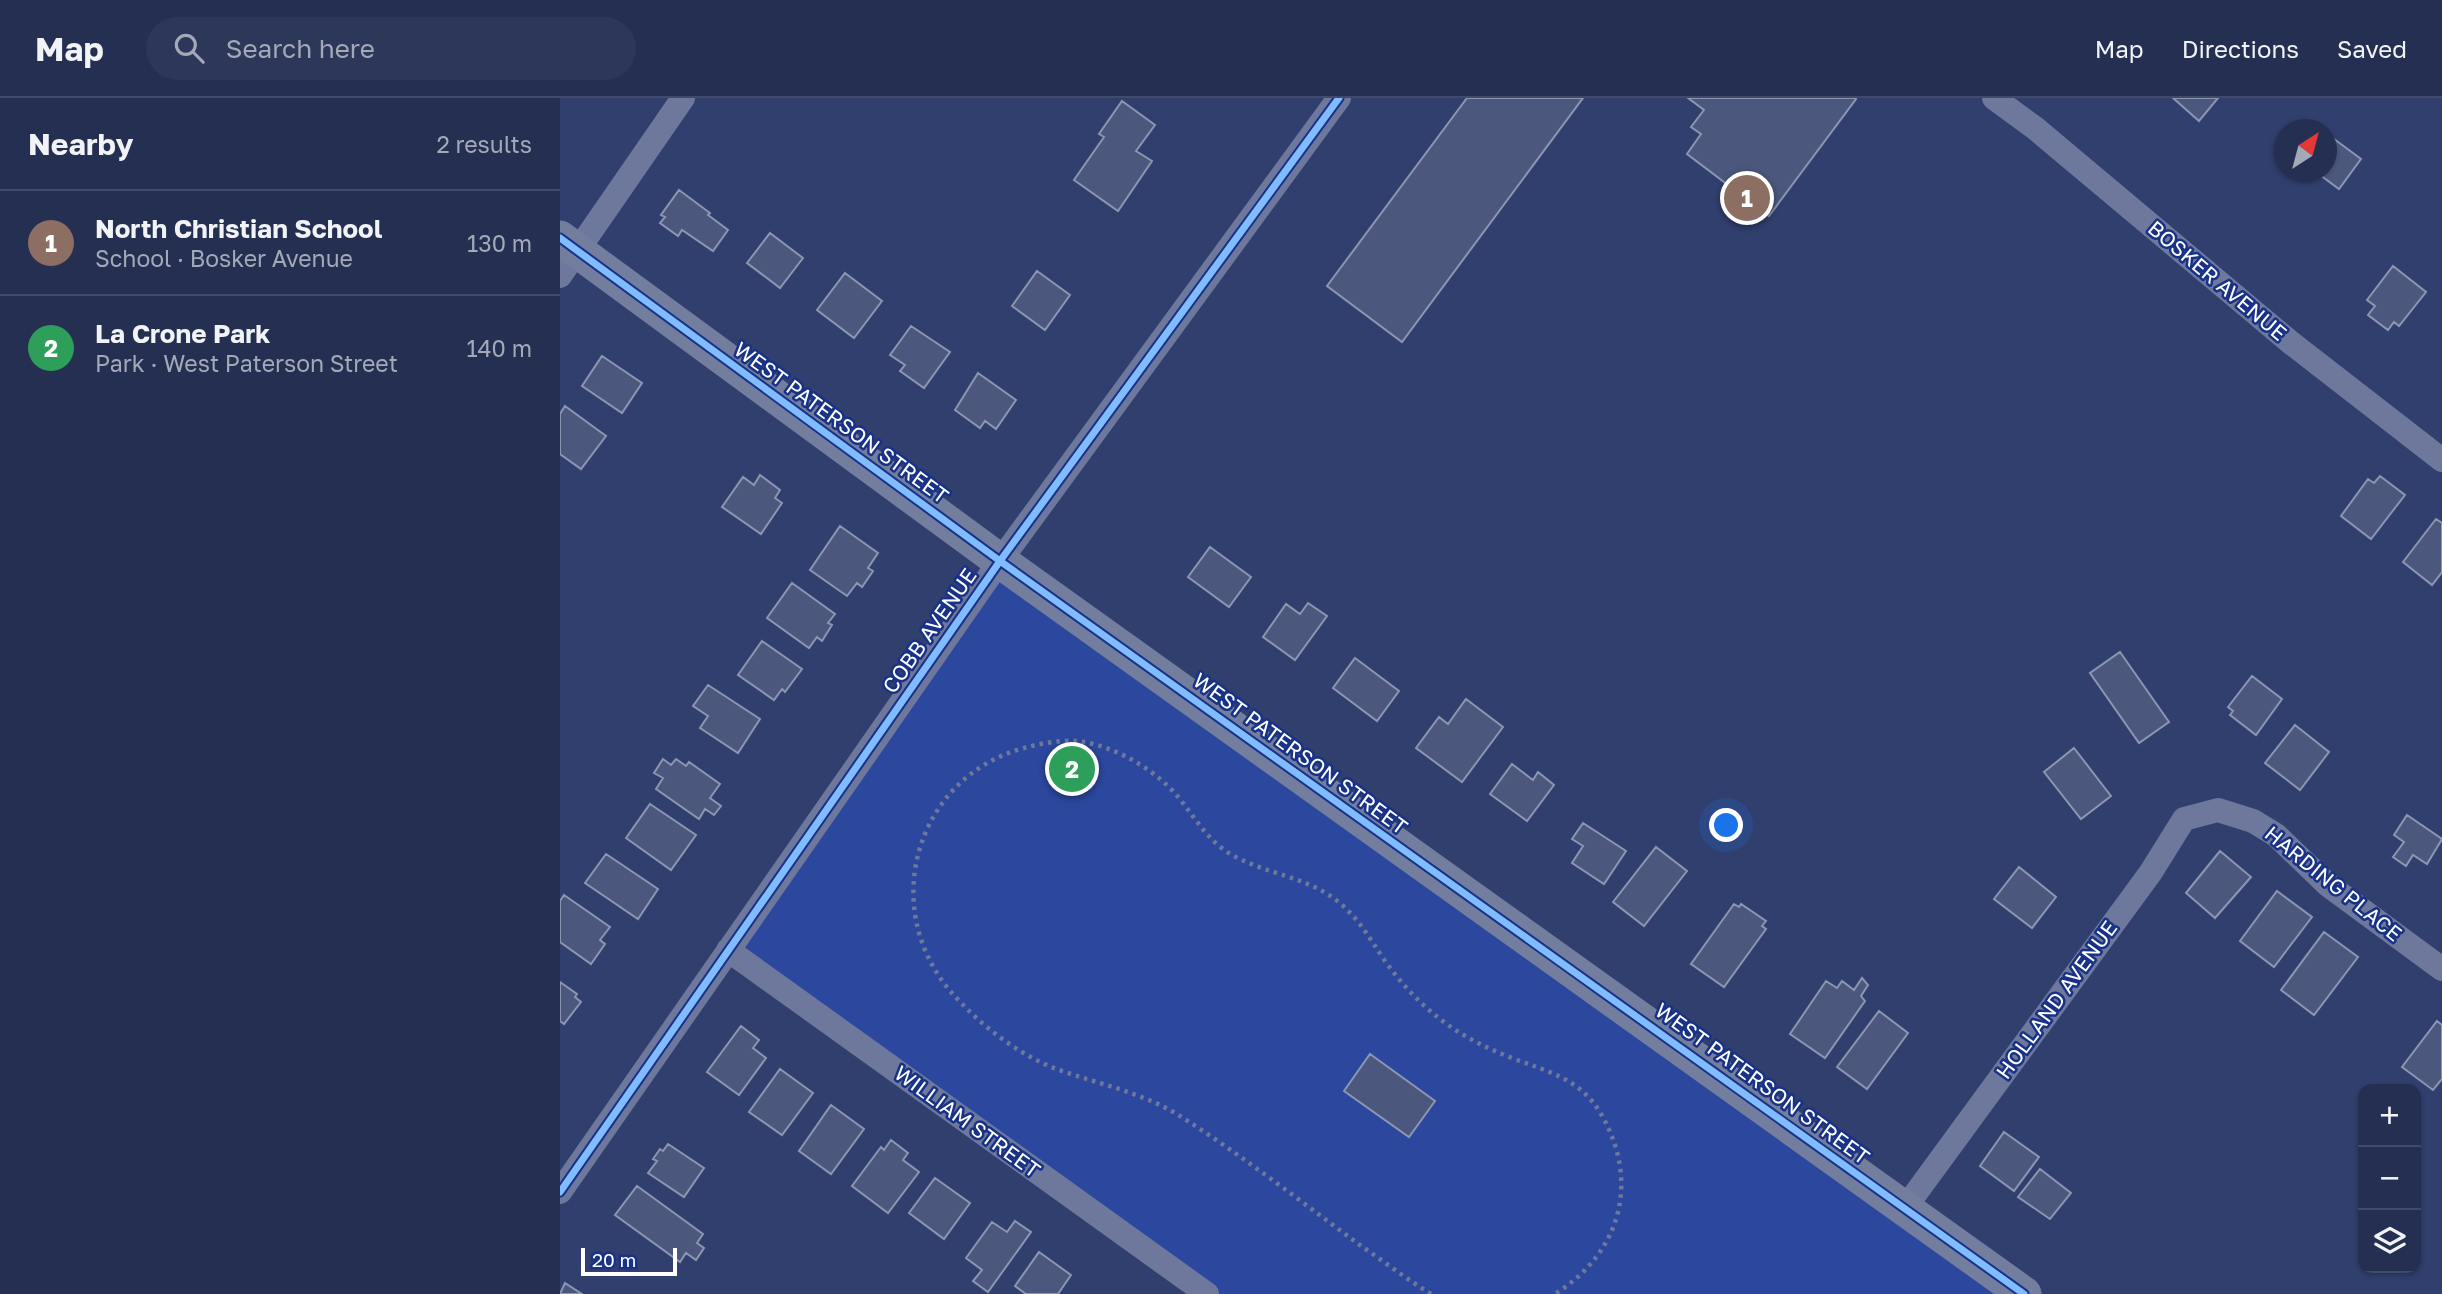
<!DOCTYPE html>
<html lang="en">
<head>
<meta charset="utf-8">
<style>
	body { margin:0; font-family:"Golos Text",sans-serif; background:#2d3759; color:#f1f3f6 }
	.controls { position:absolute; right:21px; bottom:21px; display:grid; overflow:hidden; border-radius:14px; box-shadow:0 2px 5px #0004 }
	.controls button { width:63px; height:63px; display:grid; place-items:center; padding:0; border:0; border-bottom:2px solid #424a69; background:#252f52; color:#f1f3f6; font:35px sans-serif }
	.compass { position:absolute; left:1714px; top:21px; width:63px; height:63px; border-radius:50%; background:#252f52; box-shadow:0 2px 5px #0004; rotate:36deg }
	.scale { position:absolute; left:21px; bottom:18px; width:96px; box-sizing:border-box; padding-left:7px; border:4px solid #fff; border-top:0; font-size:19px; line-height:24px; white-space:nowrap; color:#fff; -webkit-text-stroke:5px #183287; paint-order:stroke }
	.you { position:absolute; left:1167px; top:728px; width:24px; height:24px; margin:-18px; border:5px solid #fff; border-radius:50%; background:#1a73e8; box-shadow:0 0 0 10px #1a73e833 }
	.badge { display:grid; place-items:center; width:46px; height:46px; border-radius:50%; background:#b7bccc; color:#fff; font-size:23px; font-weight:700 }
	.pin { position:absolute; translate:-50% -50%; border:4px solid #fff; box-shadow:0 2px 7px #0006 }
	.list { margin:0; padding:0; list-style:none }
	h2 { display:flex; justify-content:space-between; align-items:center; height:91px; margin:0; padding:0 28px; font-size:30px }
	h2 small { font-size:23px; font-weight:400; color:#a3a9b8 }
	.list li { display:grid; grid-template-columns:46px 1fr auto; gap:21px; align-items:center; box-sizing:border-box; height:105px; padding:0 28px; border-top:2px solid #424a69 }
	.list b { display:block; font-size:26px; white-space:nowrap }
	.list p { margin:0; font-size:23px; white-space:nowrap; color:#a3a9b8 }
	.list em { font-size:23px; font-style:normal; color:#a3a9b8 }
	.icon { flex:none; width:38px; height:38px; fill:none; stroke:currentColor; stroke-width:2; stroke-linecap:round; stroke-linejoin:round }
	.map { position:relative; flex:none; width:1882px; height:1196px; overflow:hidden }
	header { display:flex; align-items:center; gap:42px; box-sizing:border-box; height:98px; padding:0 35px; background:#252f52; border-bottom:2px solid #424a69 }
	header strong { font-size:33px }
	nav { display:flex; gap:38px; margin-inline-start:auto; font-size:24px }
	.search { width:490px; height:63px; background:#2d3759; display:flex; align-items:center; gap:18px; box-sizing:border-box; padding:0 24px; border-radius:38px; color:#a3a9b8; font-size:26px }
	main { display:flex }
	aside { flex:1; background:#252f52 }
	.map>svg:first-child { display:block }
	.green { fill:#2b489e }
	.building { fill:#4b577d; stroke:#8c95b2; stroke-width:2 }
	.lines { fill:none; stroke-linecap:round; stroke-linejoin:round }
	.path { stroke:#6d789c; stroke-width:4.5; stroke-dasharray:3.5 5; stroke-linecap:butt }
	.street { stroke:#6d789c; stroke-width:24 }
	.secondary { stroke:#737e9f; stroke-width:35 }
	.cycleway-casing { stroke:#183287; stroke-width:11 }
	.cycleway { stroke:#80bcff; stroke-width:7 }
	.labels { text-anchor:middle; stroke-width:5; stroke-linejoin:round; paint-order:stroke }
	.street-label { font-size:21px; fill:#fff; stroke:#183287 }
</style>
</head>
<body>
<header>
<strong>Map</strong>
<div class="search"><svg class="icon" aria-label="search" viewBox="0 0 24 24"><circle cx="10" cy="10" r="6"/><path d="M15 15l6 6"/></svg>Search here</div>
<nav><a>Map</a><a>Directions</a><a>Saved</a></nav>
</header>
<main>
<aside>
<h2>Nearby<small>2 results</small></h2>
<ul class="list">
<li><span class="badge" style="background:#8d6e63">1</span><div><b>North Christian School</b><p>School · Bosker Avenue</p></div><em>130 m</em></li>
<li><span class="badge" style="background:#2e9e5b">2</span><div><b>La Crone Park</b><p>Park · West Paterson Street</p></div><em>140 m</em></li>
</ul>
</aside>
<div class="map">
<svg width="1882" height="1196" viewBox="0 0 1882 1196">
	<rect width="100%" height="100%" fill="#313f6e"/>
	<path class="green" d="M 440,463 L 1464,1196 L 647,1196 L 168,852 Z"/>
	<path class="building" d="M 907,0 L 1023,0 L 842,244 L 767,188 Z
		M 1128,0 L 1294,0 L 1296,1 L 1209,118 L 1127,56 L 1141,36 L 1131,29 L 1144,12 Z
		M 1613,0 L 1658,0 L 1639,23 Z
		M 562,3 L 595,27 L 576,53 L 592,63 L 558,113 L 514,82 L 544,39 L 539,36 Z
		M 1766,35 L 1801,61 L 1779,91 L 1756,74 L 1766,74 Z
		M 119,92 L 150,115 L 148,117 L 168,132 L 153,153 L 122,132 L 118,138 L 100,125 L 105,119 L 101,117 Z
		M 210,135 L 243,160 L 220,190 L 187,165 Z
		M 1833,168 L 1866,194 L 1839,228 L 1834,224 L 1828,232 L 1808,217 L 1815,208 L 1807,202 Z
		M 477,173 L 510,197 L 485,232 L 452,208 Z
		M 285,175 L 322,203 L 294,240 L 257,212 Z
		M 351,228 L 390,254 L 364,290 L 340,273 L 345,267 L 330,257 Z
		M 42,258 L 82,285 L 62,315 L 22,288 Z
		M 418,275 L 456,302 L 436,331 L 425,323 L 420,330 L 395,312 Z
		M 5,308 L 46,338 L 21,371 L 0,356 L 0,316 Z
		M 200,377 L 220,392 L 215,400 L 222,405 L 201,436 L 162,409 L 183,379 L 194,387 Z
		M 1820,378 L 1845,397 L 1811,441 L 1781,418 L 1808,381 L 1814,385 Z
		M 1876,421 L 1882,425 L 1882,474 L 1872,487 L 1843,464 Z
		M 280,428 L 318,455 L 308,470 L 313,473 L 302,489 L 297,485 L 287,498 L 250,472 Z
		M 650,449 L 691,479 L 669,509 L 628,479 Z
		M 232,485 L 275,516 L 268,525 L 272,527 L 262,543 L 257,539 L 249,550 L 207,520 Z
		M 748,505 L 767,518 L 735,562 L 703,539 L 726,506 L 740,516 Z
		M 202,543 L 242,571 L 225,594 L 222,591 L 214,602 L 178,577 Z
		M 1560,554 L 1609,624 L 1579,645 L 1530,575 Z
		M 795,560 L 839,593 L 817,623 L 773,590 Z
		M 1692,578 L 1722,601 L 1696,637 L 1670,617 L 1673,613 L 1668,609 Z
		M 148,587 L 200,621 L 178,655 L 140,630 L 148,618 L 133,608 Z
		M 906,601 L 943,629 L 902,684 L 856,650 L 879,619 L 888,626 Z
		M 1735,627 L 1769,654 L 1740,692 L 1705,665 Z
		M 1514,650 L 1551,698 L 1521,721 L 1484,674 Z
		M 103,661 L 111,667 L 116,661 L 126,668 L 129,664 L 160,686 L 150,700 L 161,708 L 154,717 L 145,711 L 139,721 L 96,691 L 103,680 L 94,675 Z
		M 952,666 L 973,682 L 978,674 L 994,687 L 967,723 L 930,696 Z
		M 90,706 L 136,737 L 111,772 L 66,740 Z
		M 1847,717 L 1882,741 L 1867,766 L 1853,757 L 1846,768 L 1833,759 L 1844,744 L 1834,737 Z
		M 1023,725 L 1066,753 L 1044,786 L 1012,765 L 1023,748 L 1012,741 Z
		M 1096,749 L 1127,773 L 1084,828 L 1053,804 Z
		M 1660,753 L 1691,779 L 1655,820 L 1626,795 Z
		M 46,756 L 98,791 L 78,821 L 25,785 Z
		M 1459,769 L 1496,799 L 1472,830 L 1434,801 Z
		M 1717,793 L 1752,819 L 1714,869 L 1680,843 Z
		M 4,797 L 50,829 L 40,842 L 45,846 L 31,866 L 0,844 L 0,803 Z
		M 1174,806 L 1179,809 L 1181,806 L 1206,823 L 1202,828 L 1206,831 L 1164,889 L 1131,866 Z
		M 1764,834 L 1798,859 L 1754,917 L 1721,892 Z
		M 1302,880 L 1308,887 L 1301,898 L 1305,903 L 1265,960 L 1230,936 L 1266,883 L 1277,890 L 1282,883 L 1294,892 Z
		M 0,884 L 17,896 L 15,899 L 21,904 L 4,926 L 0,923 Z
		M 1319,913 L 1348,935 L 1307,991 L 1277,969 Z
		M 1877,923 L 1882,927 L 1882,981 L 1873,992 L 1842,969 Z
		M 181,928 L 199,942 L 193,950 L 206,960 L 179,997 L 147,974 Z
		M 810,956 L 875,1003 L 849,1039 L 784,993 Z
		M 220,971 L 253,995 L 222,1037 L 189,1014 Z
		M 271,1007 L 304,1031 L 271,1076 L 239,1053 Z
		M 1444,1034 L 1479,1059 L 1454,1093 L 1420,1068 Z
		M 331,1042 L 348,1055 L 343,1062 L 359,1074 L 328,1115 L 292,1088 L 321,1049 L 324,1052 Z
		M 108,1046 L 144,1070 L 124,1099 L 88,1075 L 97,1063 L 93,1061 L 100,1051 L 103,1053 Z
		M 1480,1071 L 1511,1095 L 1490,1121 L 1458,1099 Z
		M 375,1080 L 410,1105 L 384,1141 L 349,1115 Z
		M 77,1088 L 143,1136 L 137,1145 L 144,1150 L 136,1162 L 126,1155 L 120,1164 L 55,1117 Z
		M 455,1123 L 471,1134 L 428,1194 L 413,1183 L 422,1172 L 406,1160 L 432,1124 L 447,1134 Z
		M 479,1154 L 511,1177 L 498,1196 L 466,1196 L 455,1188 Z
		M 5,1185 L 22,1196 L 0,1196 Z"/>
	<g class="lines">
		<path class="path" d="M 871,1196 C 848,1182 826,1165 804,1150 C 744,1106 683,1058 620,1018 C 583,995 543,987 502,973 C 461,959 421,928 392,895 C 318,811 355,679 464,650 C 481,645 501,642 518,643 C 555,648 595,671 619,700 C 637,722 648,744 674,758 C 709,777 750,779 781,806 C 801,824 810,841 825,863 C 843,888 863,909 888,927 C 908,941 929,951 952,960 C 988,974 1020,980 1041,1016 C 1081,1085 1060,1155 995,1196"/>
		<path class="street" d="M 1434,0 L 1475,30 L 1730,244 L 1882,362
			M 0,178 L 123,0
			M 168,852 L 647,1196
			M 0,1094 L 440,463 L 779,0
			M 1345,1110 L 1591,774 L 1624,721 L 1658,712 L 1693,723 L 1716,737 L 1768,787 L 1882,871"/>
		<path class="secondary" d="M 0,140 L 440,463 L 1464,1196"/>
		<defs>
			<path id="cycleway" d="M 0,140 L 440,463 L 1464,1196
				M 0,1094 L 440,463 L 779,0"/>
		</defs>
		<use href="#cycleway" class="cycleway-casing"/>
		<use href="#cycleway" class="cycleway"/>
	</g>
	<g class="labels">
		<g class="street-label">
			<text transform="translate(1657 183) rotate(40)" y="7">BOSKER AVENUE</text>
			<text transform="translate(281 325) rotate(36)" y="7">WEST PATERSON STREET</text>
			<text transform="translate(370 533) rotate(-55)" y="7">COBB AVENUE</text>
			<text transform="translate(740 656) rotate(36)" y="7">WEST PATERSON STREET</text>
			<text transform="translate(1773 786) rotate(39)" y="7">HARDING PLACE</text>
			<text transform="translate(1497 902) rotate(-54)" y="7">HOLLAND AVENUE</text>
			<text transform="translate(1202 986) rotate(36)" y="7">WEST PATERSON STREET</text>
			<text transform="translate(407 1024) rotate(36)" y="7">WILLIAM STREET</text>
		</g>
	</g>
</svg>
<div class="controls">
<button>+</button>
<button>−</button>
<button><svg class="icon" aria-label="layers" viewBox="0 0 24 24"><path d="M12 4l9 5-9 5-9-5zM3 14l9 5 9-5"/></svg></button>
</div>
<svg class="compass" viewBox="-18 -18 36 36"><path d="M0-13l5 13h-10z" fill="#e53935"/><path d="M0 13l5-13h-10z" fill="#a3a9b8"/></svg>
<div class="scale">20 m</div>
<div class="you"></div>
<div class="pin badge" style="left:1187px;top:100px;background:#8d6e63">1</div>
<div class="pin badge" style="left:512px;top:671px;background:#2e9e5b">2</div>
</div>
</main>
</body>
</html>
